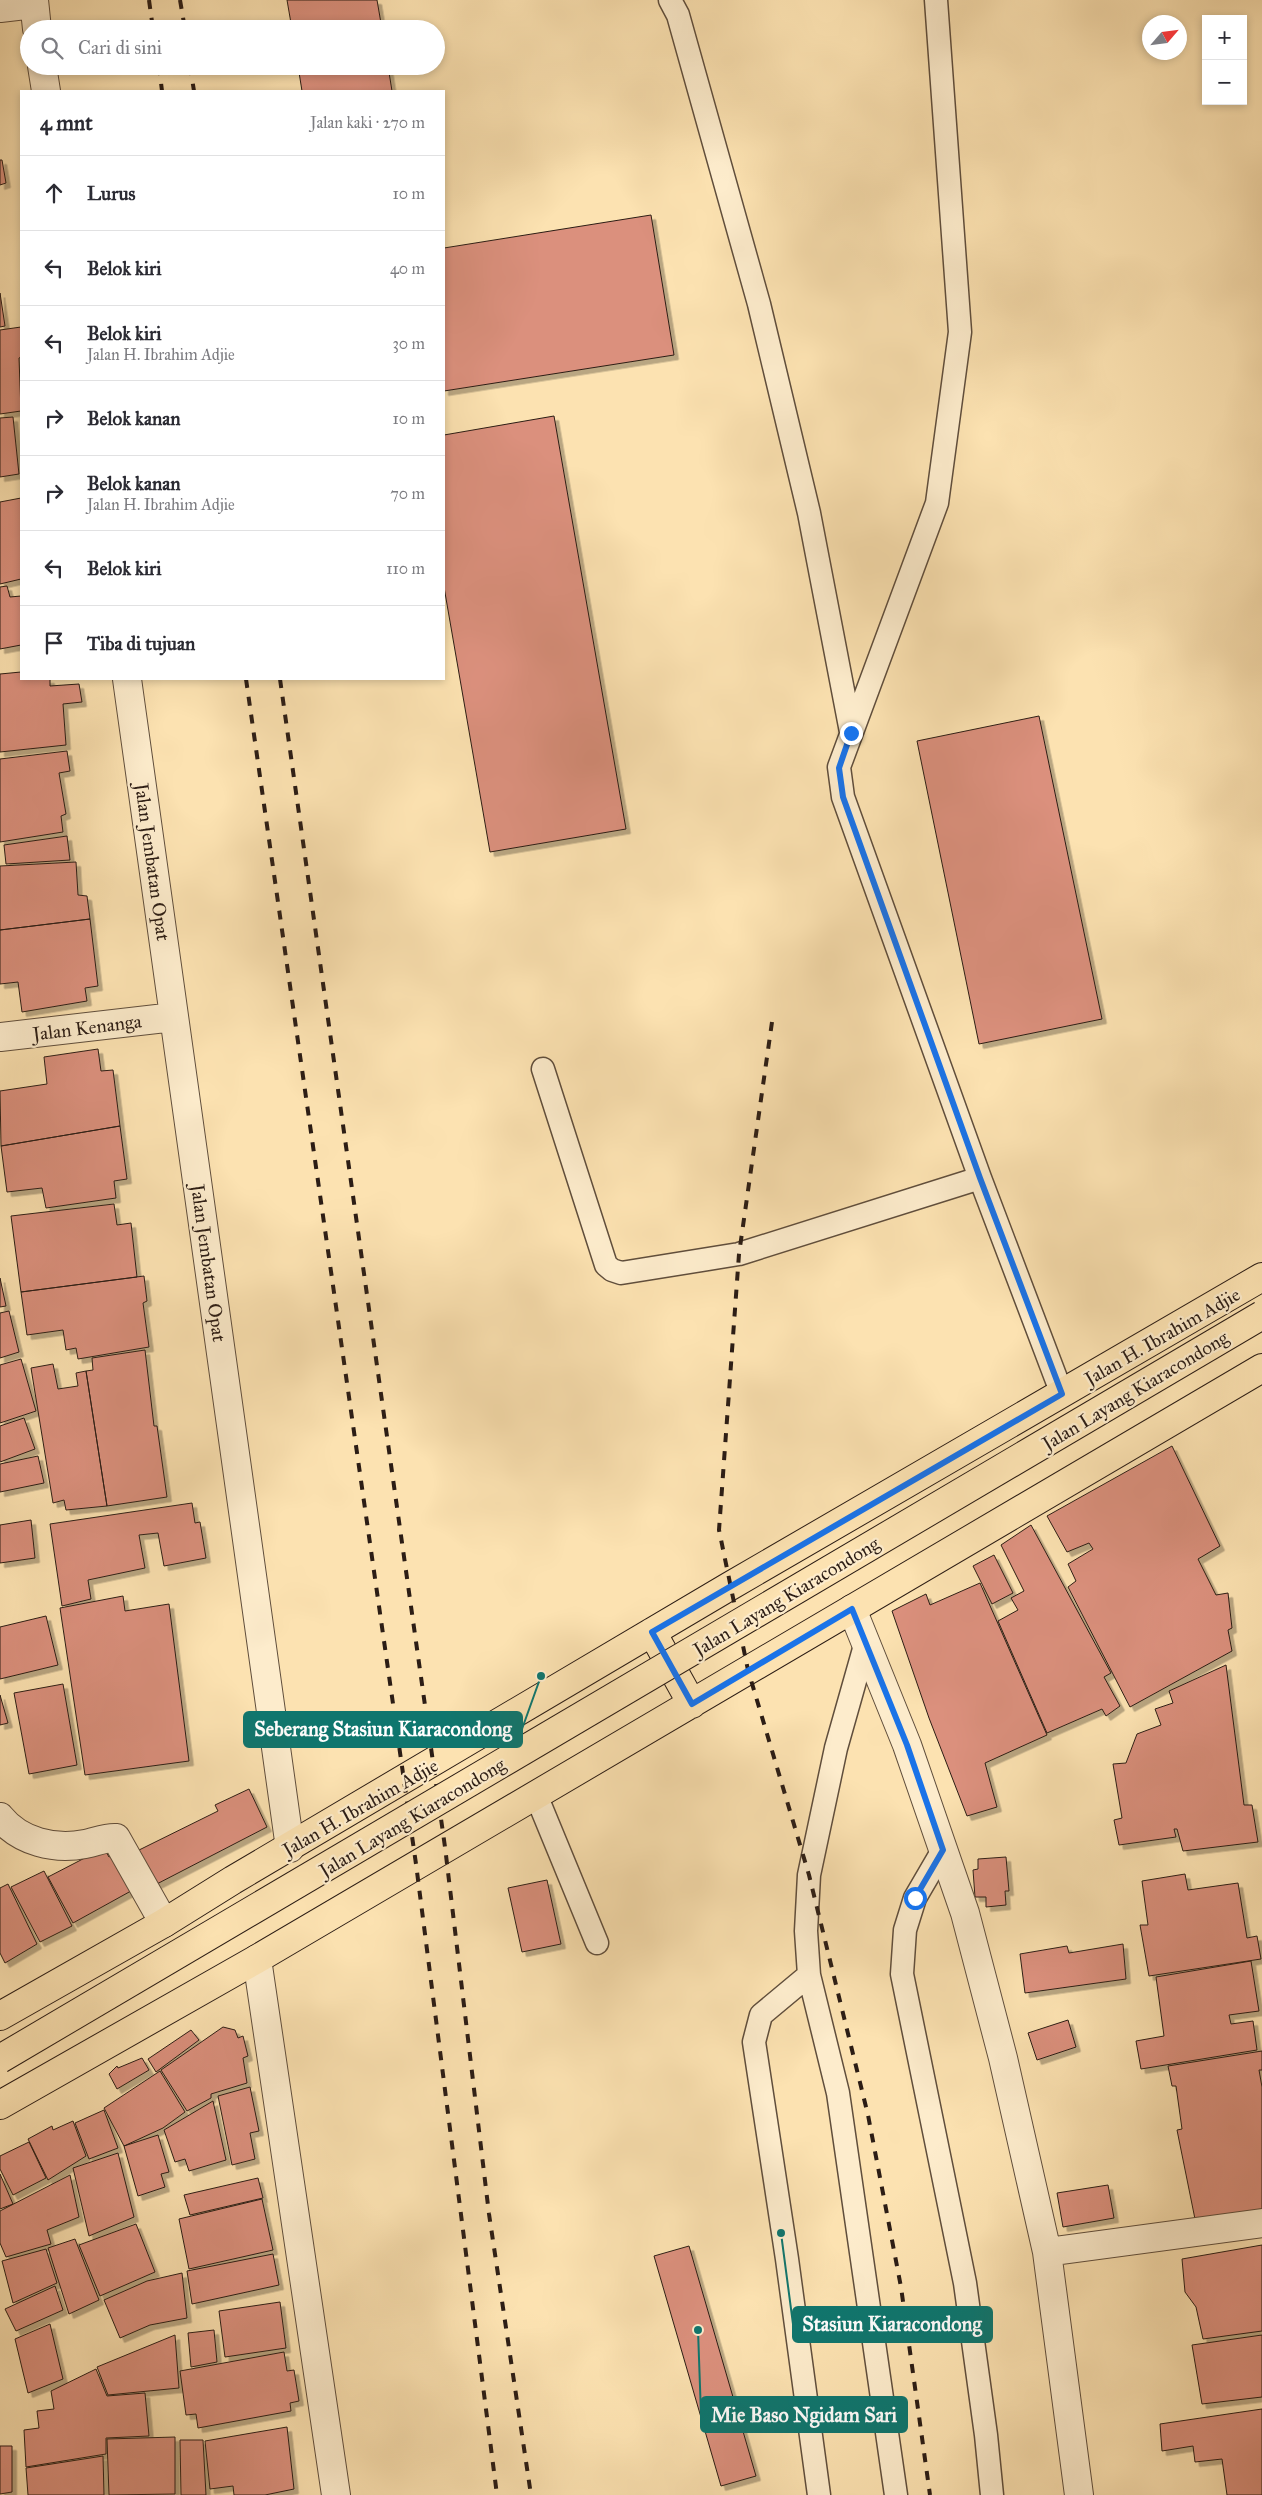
<!DOCTYPE html>
<html lang="id">
<head>
<meta charset="utf-8">
<style>
	body { margin:0; font-family:"IM FELL Great Primer",serif; background:#f2f2f3; color:#2b2b33 }
	.controls { position:absolute; right:15px; top:15px; display:grid; overflow:hidden; border-radius:0px; box-shadow:0 2px 8px #0003 }
	.controls button { width:45px; height:45px; display:grid; place-items:center; padding:0; border:0; border-bottom:1px solid #e1e1e2; background:#fff; color:#2b2b33; font:25px sans-serif }
	.compass { position:absolute; left:1142px; top:15px; width:45px; height:45px; border-radius:50%; background:#fff; box-shadow:0 2px 8px #0003; rotate:62deg }
	.stop { position:absolute; width:15px; height:15px; margin:-11px; border:4px solid #1a73e8; border-radius:50%; background:#fff }
	.stop.end { background:#1a73e8; border-color:#fff; box-shadow:0 1px 5px #0008 }
	.list { margin:0; padding:0; list-style:none }
	h2 { display:flex; justify-content:space-between; align-items:center; height:65px; margin:0; padding:0 20px; font-size:21px }
	h2 small { font-size:16px; font-weight:400; color:#7c7c81 }
	.list li { display:grid; grid-template-columns:32px 1fr auto; gap:15px; align-items:center; box-sizing:border-box; height:75px; padding:0 20px; border-top:1px solid #e1e1e2 }
	.list b { display:block; font-size:19px; white-space:nowrap }
	.list p { margin:0; font-size:16px; white-space:nowrap; color:#7c7c81 }
	.list em { font-size:16px; font-style:normal; color:#7c7c81 }
	.icon { flex:none; width:28px; height:28px; fill:none; stroke:currentColor; stroke-width:2; stroke-linecap:round; stroke-linejoin:round }
	.map { position:relative; flex:none; width:1262px; height:2495px; overflow:hidden }
	.search { position:absolute; background:#fff; box-shadow:0 2px 8px #0003; left:20px; top:20px; width:425px; height:55px; display:flex; align-items:center; gap:12px; box-sizing:border-box; padding:0 18px; border-radius:28px; color:#7c7c81; font-size:19px }
	.panel { position:absolute; background:#fff; box-shadow:0 2px 8px #0003; left:20px; top:90px; width:425px; height:590px; border-radius:0px }
	.map>svg:first-child { display:block }
	.building { fill:#db907d; stroke:#2c1d15; filter:url(#shadow) }
	.lines { fill:none; stroke-linecap:round; stroke-linejoin:round }
	.lane-casing { stroke:#604e3c; stroke-width:25 }
	.street-casing { stroke:#604e3c; stroke-width:30 }
	.primary-casing { stroke:#2c1d15; stroke-width:30 }
	.lane { stroke:#fdeccc; stroke-width:22 }
	.street { stroke:#fdeccc; stroke-width:28 }
	.primary { stroke:#fce2b1; stroke-width:28 }
	.rail { stroke:#2c1d15; stroke-width:4; stroke-dasharray:9 9; stroke-linecap:butt }
	.primary-bridge-casing { stroke:#2c1d15; stroke-width:30; stroke-linecap:butt }
	.primary-bridge { stroke:#fce2b1; stroke-width:28 }
	.route { stroke:#1a73e8; stroke-width:6 }
	.labels { text-anchor:middle; stroke-width:4.5; stroke-linejoin:round; paint-order:stroke }
	.street-label { font-size:19px; fill:#2c1d15; stroke:#fdeccc }
	.leader { fill:none; stroke:#0f766e; stroke-width:2 }
	.callout-dot { fill:#0f766e; stroke:#fdeccc; stroke-width:2 }
	.callout { fill:#0f766e; stroke:#0f766e; stroke-width:2 }
	.callout-label { font-size:20px; text-anchor:middle; font-weight:bold; fill:#fff }
</style>
</head>
<body>
<div class="map">
<svg width="1262" height="2495" viewBox="0 0 1262 2495">
	<defs>
		<filter id="shadow"><feDropShadow dx="4.5" dy="4.5" stdDeviation="0" flood-color="#0004"/></filter>
	</defs>
	<rect width="100%" height="100%" fill="#fce2b1"/>
	<filter id="stains"><feTurbulence type="fractalNoise" baseFrequency=".004" numOctaves="4"/><feColorMatrix values="0 0 0 0 .2 0 0 0 0 .09 0 0 0 0 .02 0 0 0 .5 -.17"/></filter>
	<radialGradient id="worn" r=".72"><stop offset=".6" stop-color="#630" stop-opacity="0"/><stop offset="1" stop-color="#630" stop-opacity=".3"/></radialGradient>
	<path class="building" d="M 287,0 L 377,0 L 382,29 L 292,29 Z
		M 298,66 L 388,66 L 392,91 L 302,91 Z
		M 0,160 L 2,160 L 6,183 L 0,185 Z
		M 651,215 L 674,355 L 444,391 L 444,248 Z
		M 0,293 L 5,326 L 0,327 Z
		M 21,327 L 21,357 L 19,358 L 21,411 L 0,414 L 0,330 Z
		M 554,416 L 626,829 L 490,852 L 444,587 L 444,435 Z
		M 13,417 L 19,474 L 0,477 L 0,418 Z
		M 21,498 L 21,579 L 0,584 L 0,502 Z
		M 7,586 L 10,597 L 21,596 L 21,645 L 0,649 L 0,587 Z
		M 21,672 L 21,679 L 50,679 L 50,686 L 79,684 L 82,702 L 63,704 L 66,745 L 0,752 L 0,674 Z
		M 1039,716 L 1102,1019 L 979,1044 L 917,741 Z
		M 67,751 L 70,771 L 59,773 L 66,814 L 61,816 L 63,832 L 0,842 L 0,759 Z
		M 67,836 L 70,860 L 6,864 L 4,845 Z
		M 76,862 L 78,895 L 87,896 L 90,919 L 0,930 L 0,866 Z
		M 90,919 L 98,986 L 85,988 L 87,1001 L 22,1012 L 18,982 L 0,984 L 0,930 Z
		M 98,1049 L 101,1071 L 113,1070 L 120,1126 L 1,1146 L 0,1091 L 47,1084 L 44,1057 Z
		M 120,1126 L 127,1179 L 114,1181 L 116,1198 L 46,1208 L 42,1188 L 7,1192 L 1,1146 Z
		M 114,1204 L 117,1225 L 131,1223 L 137,1277 L 21,1292 L 11,1216 Z
		M 144,1276 L 147,1301 L 143,1303 L 149,1347 L 78,1359 L 76,1348 L 66,1350 L 63,1330 L 27,1335 L 21,1292 Z
		M 0,1278 L 6,1306 L 0,1307 Z
		M 9,1311 L 19,1352 L 0,1358 L 0,1313 Z
		M 145,1350 L 154,1426 L 157,1426 L 167,1497 L 107,1506 L 86,1371 L 93,1370 L 92,1358 Z
		M 21,1359 L 36,1411 L 0,1423 L 0,1365 Z
		M 53,1364 L 58,1389 L 78,1386 L 76,1373 L 86,1371 L 107,1506 L 66,1510 L 64,1500 L 53,1503 L 31,1368 Z
		M 24,1418 L 35,1449 L 0,1462 L 0,1426 Z
		M 1172,1446 L 1220,1546 L 1198,1559 L 1216,1595 L 1228,1593 L 1232,1628 L 1228,1630 L 1232,1651 L 1130,1707 L 1068,1587 L 1076,1581 L 1068,1564 L 1093,1549 L 1089,1543 L 1067,1552 L 1047,1516 Z
		M 38,1456 L 44,1483 L 0,1492 L 0,1464 Z
		M 192,1503 L 195,1523 L 200,1522 L 206,1558 L 164,1566 L 158,1533 L 139,1535 L 145,1568 L 88,1580 L 91,1599 L 62,1606 L 50,1524 Z
		M 31,1520 L 35,1558 L 0,1563 L 0,1525 Z
		M 1031,1525 L 1111,1673 L 1104,1677 L 1120,1706 L 1106,1716 L 1102,1709 L 1047,1733 L 998,1621 L 1018,1610 L 1011,1598 L 1024,1591 L 1001,1545 Z
		M 994,1555 L 1013,1593 L 992,1604 L 973,1566 Z
		M 980,1583 L 1047,1735 L 985,1763 L 997,1807 L 967,1816 L 929,1718 L 892,1611 L 926,1594 L 930,1605 Z
		M 123,1596 L 125,1611 L 169,1604 L 189,1761 L 85,1775 L 60,1608 Z
		M 46,1616 L 58,1665 L 0,1679 L 0,1627 Z
		M 1226,1665 L 1244,1805 L 1252,1805 L 1258,1842 L 1183,1851 L 1177,1829 L 1174,1829 L 1176,1837 L 1119,1845 L 1114,1820 L 1122,1818 L 1113,1764 L 1126,1763 L 1137,1734 L 1161,1725 L 1155,1709 L 1173,1703 L 1169,1691 Z
		M 63,1684 L 77,1765 L 29,1774 L 14,1693 Z
		M 0,1695 L 8,1723 L 0,1725 Z
		M 249,1789 L 267,1827 L 151,1887 L 133,1853 L 218,1811 L 215,1805 Z
		M 104,1848 L 109,1857 L 122,1851 L 140,1886 L 73,1923 L 48,1877 Z
		M 1006,1857 L 1009,1891 L 1005,1891 L 1006,1905 L 986,1907 L 986,1897 L 975,1897 L 973,1870 L 978,1869 L 978,1859 Z
		M 44,1871 L 72,1926 L 40,1942 L 11,1887 Z
		M 1185,1874 L 1188,1890 L 1238,1883 L 1247,1938 L 1257,1936 L 1261,1959 L 1149,1976 L 1140,1925 L 1148,1925 L 1142,1881 Z
		M 547,1880 L 561,1944 L 522,1952 L 508,1888 Z
		M 8,1884 L 37,1944 L 5,1963 L 0,1953 L 0,1888 Z
		M 1123,1944 L 1126,1979 L 1025,1993 L 1020,1954 L 1067,1946 L 1069,1953 Z
		M 1251,1961 L 1259,2011 L 1229,2015 L 1231,2024 L 1253,2021 L 1257,2050 L 1141,2069 L 1136,2041 L 1164,2036 L 1156,1977 Z
		M 1068,2020 L 1076,2047 L 1037,2060 L 1028,2033 Z
		M 223,2027 L 235,2030 L 238,2038 L 243,2036 L 248,2056 L 243,2058 L 247,2083 L 211,2094 L 211,2098 L 187,2111 L 161,2070 Z
		M 191,2030 L 199,2040 L 156,2072 L 148,2059 Z
		M 1262,2051 L 1262,2070 L 1259,2070 L 1262,2087 L 1262,2211 L 1196,2224 L 1177,2130 L 1182,2129 L 1176,2086 L 1172,2086 L 1168,2066 Z
		M 142,2058 L 149,2070 L 117,2089 L 109,2074 L 117,2066 L 118,2068 Z
		M 160,2071 L 185,2112 L 163,2128 L 124,2146 L 104,2108 Z
		M 250,2087 L 259,2131 L 250,2133 L 255,2159 L 232,2165 L 218,2096 Z
		M 213,2101 L 226,2160 L 189,2171 L 185,2159 L 175,2162 L 164,2130 Z
		M 104,2110 L 118,2148 L 89,2159 L 75,2123 Z
		M 73,2121 L 86,2156 L 48,2180 L 28,2139 L 52,2126 L 53,2130 Z
		M 158,2135 L 169,2172 L 161,2174 L 165,2187 L 138,2196 L 124,2146 Z
		M 29,2142 L 46,2178 L 13,2195 L 0,2169 L 0,2156 Z
		M 118,2153 L 134,2217 L 89,2236 L 73,2168 Z
		M 0,2174 L 13,2204 L 0,2209 Z
		M 70,2175 L 79,2217 L 47,2230 L 51,2244 L 6,2257 L 0,2243 L 0,2211 Z
		M 258,2178 L 263,2198 L 190,2215 L 184,2195 Z
		M 1108,2185 L 1114,2218 L 1063,2227 L 1057,2193 Z
		M 262,2199 L 273,2250 L 189,2269 L 179,2219 Z
		M 136,2224 L 155,2272 L 100,2296 L 79,2245 Z
		M 75,2239 L 99,2300 L 69,2314 L 48,2248 Z
		M 1262,2245 L 1262,2331 L 1203,2339 L 1196,2307 L 1185,2292 L 1182,2259 Z
		M 689,2246 L 756,2476 L 721,2486 L 654,2256 Z
		M 46,2249 L 57,2283 L 13,2303 L 2,2261 Z
		M 273,2254 L 279,2285 L 192,2304 L 187,2271 Z
		M 182,2273 L 187,2318 L 150,2325 L 120,2338 L 104,2300 L 147,2281 Z
		M 55,2286 L 63,2310 L 16,2331 L 5,2309 Z
		M 280,2302 L 286,2348 L 225,2357 L 219,2311 Z
		M 50,2324 L 63,2379 L 28,2393 L 15,2339 Z
		M 214,2330 L 217,2362 L 191,2367 L 188,2333 Z
		M 175,2335 L 179,2388 L 108,2395 L 97,2367 Z
		M 1262,2335 L 1262,2397 L 1202,2404 L 1192,2345 Z
		M 284,2352 L 287,2371 L 294,2370 L 299,2401 L 290,2403 L 291,2411 L 198,2428 L 196,2414 L 186,2415 L 180,2371 Z
		M 96,2369 L 107,2396 L 145,2393 L 149,2436 L 106,2438 L 106,2454 L 26,2467 L 24,2430 L 39,2428 L 37,2411 L 54,2409 L 51,2391 Z
		M 1262,2409 L 1262,2495 L 1227,2495 L 1222,2459 L 1195,2462 L 1193,2446 L 1162,2451 L 1160,2424 Z
		M 287,2427 L 294,2489 L 265,2495 L 234,2495 L 233,2486 L 210,2489 L 205,2441 Z
		M 175,2437 L 175,2494 L 109,2495 L 107,2439 Z
		M 180,2440 L 203,2440 L 206,2495 L 181,2495 Z
		M 0,2446 L 12,2446 L 12,2492 L 0,2494 Z
		M 103,2456 L 104,2495 L 28,2495 L 26,2468 Z"/>
	<g class="lines">
		<defs>
			<path id="lane" d="M 670,0 L 678,15 L 759,304 L 809,513 L 851,732
				M 936,0 L 960,332 L 937,503 L 839,767 L 843,797 L 980,1178 L 1062,1394
				M 543,1069 L 606,1265 L 612,1270 L 621,1273 L 739,1254 L 980,1178
				M 866,1642 L 836,1748 L 809,1875 L 806,1931 L 809,1975 L 838,2093 L 896,2495
				M 536,1795 L 597,1943
				M 943,1850 L 915,1898 L 905,1930 L 902,1974 L 965,2283 L 986,2435 L 992,2495
				M 809,1975 L 761,2015 L 754,2042 L 787,2259 L 819,2495"/>
			<path id="street" d="M 34,0 L 37,29
				M 0,8 L 34,4
				M 42,66 L 46,91
				M 127,679 L 290,1848
				M 0,1037 L 174,1017
				M 852,1609 L 907,1745 L 965,1913 L 1003,2058 L 1047,2252 L 1079,2495
				M 0,1817 C 20,1842 55,1850 85,1844 C 95,1842 107,1837 116,1838 L 164,1923
				M 257,1959 L 336,2495
				M 1047,2252 L 1262,2223"/>
			<path id="primary" d="M 652,1632 L 692,1704
				M 0,2016 L 164,1923 L 233,1880 L 730,1586 L 1262,1277
				M 0,2105 L 257,1959 L 1262,1368"/>
		</defs>
		<use href="#lane" class="lane-casing"/>
		<use href="#street" class="street-casing"/>
		<use href="#primary" class="primary-casing"/>
		<use href="#lane" class="lane"/>
		<use href="#street" class="street"/>
		<use href="#primary" class="primary"/>
		<path class="rail" d="M 149,0 L 153,29
			M 180,0 L 185,29
			M 159,66 L 162,91
			M 190,66 L 194,91
			M 246,679 L 416,1864 L 497,2495
			M 280,679 L 445,1847 L 489,2214 L 531,2495
			M 772,1022 L 739,1254 L 719,1530 L 748,1670 L 809,1875 L 868,2115 L 901,2287 L 930,2495"/>
		<defs>
			<path id="primary-bridge" d="M 0,2059 L 1262,1315"/>
		</defs>
		<use href="#primary-bridge" class="primary-bridge-casing"/>
		<use href="#primary-bridge" class="primary-bridge"/>
	</g>
	<g class="lines">
		<path class="route" d="M 851,733 L 839,768 L 843,797 L 980,1178 L 1062,1394 L 652,1632 L 692,1704 L 852,1609 L 907,1745 L 943,1850 L 915,1898"/>
	</g>
	<g class="labels">
		<g class="street-label">
			<text transform="translate(153 862) rotate(82)" y="7">Jalan Jembatan Opat</text>
			<text transform="translate(87 1027) rotate(-7)" y="7">Jalan Kenanga</text>
			<text transform="translate(209 1263) rotate(82)" y="7">Jalan Jembatan Opat</text>
			<text transform="translate(1162 1336) rotate(-30)" y="7">Jalan H. Ibrahim Adjie</text>
			<text transform="translate(1135 1390) rotate(-31)" y="7">Jalan Layang Kiaracondong</text>
			<text transform="translate(786 1596) rotate(-31)" y="7">Jalan Layang Kiaracondong</text>
			<text transform="translate(360 1807) rotate(-30)" y="7">Jalan H. Ibrahim Adjie</text>
			<text transform="translate(412 1817) rotate(-31)" y="7">Jalan Layang Kiaracondong</text>
		</g>
	</g>
	<path class="leader" d="M541 1676L522 1729M781 2233L793 2324M698 2330L701 2415"/>
	<g class="callout-dot">
		<circle cx="541" cy="1676" r="5"/>
		<circle cx="781" cy="2233" r="5"/>
		<circle cx="698" cy="2330" r="5"/>
	</g>
	<g class="callout">
		<rect x="244" y="1712" width="278" height="35" rx="5"/>
		<rect x="793" y="2307" width="199" height="35" rx="5"/>
		<rect x="701" y="2397" width="206" height="35" rx="5"/>
	</g>
	<g class="callout-label">
		<text x="383" y="1736">Seberang Stasiun Kiaracondong</text>
		<text x="892" y="2331">Stasiun Kiaracondong</text>
		<text x="804" y="2422">Mie Baso Ngidam Sari</text>
	</g>
	<rect width="100%" height="100%" filter="url(#stains)"/>
	<rect width="100%" height="100%" fill="url(#worn)"/>
</svg>
<div class="controls">
<button>+</button>
<button>−</button>
</div>
<svg class="compass" viewBox="-18 -18 36 36"><path d="M0-13l5 13h-10z" fill="#e53935"/><path d="M0 13l5-13h-10z" fill="#7c7c81"/></svg>
<div class="stop" style="left:915px;top:1898px"></div>
<div class="stop end" style="left:851px;top:733px"></div>
<div class="search"><svg class="icon" aria-label="search" viewBox="0 0 24 24"><circle cx="10" cy="10" r="6"/><path d="M15 15l6 6"/></svg>Cari di sini</div>
<section class="panel">
<h2>4 mnt<small>Jalan kaki · 270 m</small></h2>
<ul class="list">
<li><svg class="icon" aria-label="ahead" viewBox="0 0 24 24"><path d="M12 20V5M6 11l6-6 6 6"/></svg><div><b>Lurus</b></div><em>10 m</em></li>
<li><svg class="icon" aria-label="left" viewBox="0 0 24 24"><path d="M17 20v-9H6M10 6l-5 5 5 5"/></svg><div><b>Belok kiri</b></div><em>40 m</em></li>
<li><svg class="icon" aria-label="left" viewBox="0 0 24 24"><path d="M17 20v-9H6M10 6l-5 5 5 5"/></svg><div><b>Belok kiri</b><p>Jalan H. Ibrahim Adjie</p></div><em>30 m</em></li>
<li><svg class="icon" aria-label="right" viewBox="0 0 24 24"><path d="M7 20v-9h11M14 6l5 5-5 5"/></svg><div><b>Belok kanan</b></div><em>10 m</em></li>
<li><svg class="icon" aria-label="right" viewBox="0 0 24 24"><path d="M7 20v-9h11M14 6l5 5-5 5"/></svg><div><b>Belok kanan</b><p>Jalan H. Ibrahim Adjie</p></div><em>70 m</em></li>
<li><svg class="icon" aria-label="left" viewBox="0 0 24 24"><path d="M17 20v-9H6M10 6l-5 5 5 5"/></svg><div><b>Belok kiri</b></div><em>110 m</em></li>
<li><svg class="icon" aria-label="arrive" viewBox="0 0 24 24"><path d="M6 21V4h12l-3 4 3 4H6"/></svg><div><b>Tiba di tujuan</b></div></li>
</ul>
</section>
</div>
</body>
</html>
